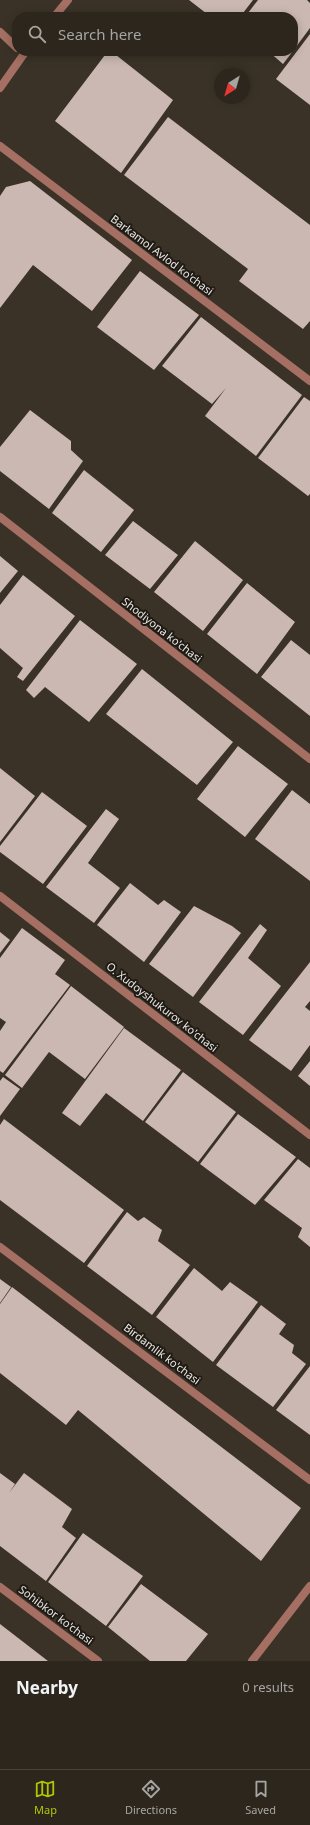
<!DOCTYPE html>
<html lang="en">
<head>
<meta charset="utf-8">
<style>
	body { margin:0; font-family:"Noto Sans",sans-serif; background:#383229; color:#f1f3f6 }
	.compass { position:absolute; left:214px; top:68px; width:36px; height:36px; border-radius:50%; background:#2c261c; box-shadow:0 2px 10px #0003; rotate:217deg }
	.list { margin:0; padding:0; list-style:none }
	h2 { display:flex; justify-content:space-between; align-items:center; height:52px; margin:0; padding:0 16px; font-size:17px }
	h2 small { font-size:13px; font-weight:400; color:#a6a5a3 }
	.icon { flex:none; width:22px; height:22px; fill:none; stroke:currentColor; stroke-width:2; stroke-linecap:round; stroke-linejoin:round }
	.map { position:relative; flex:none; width:310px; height:1661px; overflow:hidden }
	.search { position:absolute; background:#2c261c; box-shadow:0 2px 10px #0003; left:12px; right:12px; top:12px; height:44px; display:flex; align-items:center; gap:10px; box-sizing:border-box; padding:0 14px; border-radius:16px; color:#a6a5a3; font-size:15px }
	.sheet { height:108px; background:#2c261c }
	nav { display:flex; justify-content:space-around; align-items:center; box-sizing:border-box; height:56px; border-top:1px solid #48433b; background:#2c261c; font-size:11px; color:#a6a5a3 }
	nav a { display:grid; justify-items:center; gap:2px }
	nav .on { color:#afc505 }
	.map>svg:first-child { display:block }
	.building { fill:#cbb8b3 }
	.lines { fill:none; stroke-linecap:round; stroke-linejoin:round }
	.street { stroke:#a56f63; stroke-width:8 }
	.labels { text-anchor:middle; stroke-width:4; stroke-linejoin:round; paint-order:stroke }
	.street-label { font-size:11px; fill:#ece6df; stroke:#1e1a15 }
</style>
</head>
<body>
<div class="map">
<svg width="310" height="1661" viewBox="0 0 310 1661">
	<rect width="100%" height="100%" fill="#3a3226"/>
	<path class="building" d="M 189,0 L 253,0 L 240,17 L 211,17 Z
		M 258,0 L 307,0 L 310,3 L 310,28 L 293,51 L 293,17 L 245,17 Z
		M 310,34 L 310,105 L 276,79 Z
		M 108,51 L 111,51 L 173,100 L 121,173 L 55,121 Z
		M 268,51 L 293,51 L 283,64 Z
		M 168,117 L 310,225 L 310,321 L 303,329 L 239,281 L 248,269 L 124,175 Z
		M 30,181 L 132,260 L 92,311 L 33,265 L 0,308 L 0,196 L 6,187 Z
		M 140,271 L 199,315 L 154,370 L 97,327 Z
		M 201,317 L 302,395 L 256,456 L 205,416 L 226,388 L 212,404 L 162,366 Z
		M 304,397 L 310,401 L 310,494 L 308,496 L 258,458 Z
		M 30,410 L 71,441 L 71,450 L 83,461 L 49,509 L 0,471 L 0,447 Z
		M 84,470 L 134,510 L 101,552 L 52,513 Z
		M 133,521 L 178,555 L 150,589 L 105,555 Z
		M 195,541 L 243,580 L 203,631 L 154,592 Z
		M 0,556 L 18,571 L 0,593 Z
		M 23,575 L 75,616 L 23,681 L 17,677 L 23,668 L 0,648 L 0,605 Z
		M 247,583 L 295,622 L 257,674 L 207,634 Z
		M 80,620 L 137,664 L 89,722 L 45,687 L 34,698 L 26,690 Z
		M 291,640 L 310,655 L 310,716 L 261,677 Z
		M 142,669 L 233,742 L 197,785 L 106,714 Z
		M 238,746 L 288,784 L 245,837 L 197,799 Z
		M 0,768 L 35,796 L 0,842 Z
		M 292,790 L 310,804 L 310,881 L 255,839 Z
		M 42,792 L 87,826 L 43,884 L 0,852 L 0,846 Z
		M 106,809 L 119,819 L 88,863 L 120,888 L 94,923 L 46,887 Z
		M 130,883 L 158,905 L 164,900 L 181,912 L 144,962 L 97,925 Z
		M 194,906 L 232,926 L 241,933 L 193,997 L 149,964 Z
		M 260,924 L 267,930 L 248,958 L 281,986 L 243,1035 L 199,1002 Z
		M 22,928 L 65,960 L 55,974 L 70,985 L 3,1073 L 0,1071 L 0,1031 L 6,1022 L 0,1018 L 0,958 Z
		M 0,932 L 10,940 L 0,953 Z
		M 310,962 L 310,1001 L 305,1007 L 310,1011 L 310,1045 L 291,1071 L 249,1040 Z
		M 71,986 L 124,1027 L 85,1079 L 49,1052 L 22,1088 L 5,1075 Z
		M 124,1028 L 181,1070 L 143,1121 L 106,1093 L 80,1126 L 62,1113 Z
		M 310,1061 L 310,1086 L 298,1076 Z
		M 183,1072 L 236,1112 L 198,1162 L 145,1122 Z
		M 3,1077 L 20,1089 L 0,1116 L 0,1081 Z
		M 238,1114 L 296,1157 L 255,1205 L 200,1164 Z
		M 4,1119 L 124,1210 L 84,1263 L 0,1200 L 0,1125 Z
		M 298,1159 L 310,1168 L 310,1247 L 298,1237 L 302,1228 L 264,1200 Z
		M 127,1212 L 138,1221 L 144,1217 L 162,1230 L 158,1241 L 190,1265 L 152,1315 L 87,1266 Z
		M 194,1268 L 222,1291 L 230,1282 L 258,1302 L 213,1362 L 156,1317 Z
		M 0,1279 L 11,1287 L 0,1303 Z
		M 12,1287 L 301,1508 L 261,1561 L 78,1410 L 66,1425 L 0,1373 L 0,1304 Z
		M 261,1305 L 286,1324 L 279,1334 L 294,1345 L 292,1353 L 306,1364 L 273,1407 L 216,1365 Z
		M 310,1366 L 310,1435 L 276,1410 Z
		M 0,1473 L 15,1484 L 9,1493 L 24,1473 L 72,1509 L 62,1527 L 76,1538 L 46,1581 L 0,1546 Z
		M 83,1533 L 143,1576 L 106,1626 L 48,1582 Z
		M 141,1584 L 208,1634 L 186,1661 L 150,1661 L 108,1627 Z
		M 0,1624 L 48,1661 L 0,1661 Z"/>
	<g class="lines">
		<path class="street" d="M 54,17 L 68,0
			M 0,32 L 17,48
			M 0,88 L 26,51
			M 0,146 L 310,381
			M 0,517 L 310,759
			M 0,896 L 310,1135
			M 0,1247 L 310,1480
			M 0,1587 L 98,1661
			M 252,1661 L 310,1586"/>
	</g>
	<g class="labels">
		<g class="street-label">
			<text transform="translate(162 255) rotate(37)" y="4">Barkamol Avlod ko'chasi</text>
			<text transform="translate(162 630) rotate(38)" y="4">Shodiyona ko'chasi</text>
			<text transform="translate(162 1007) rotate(38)" y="4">O. Xudoyshukurov ko'chasi</text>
			<text transform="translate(162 1354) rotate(37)" y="4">Birdamlik ko'chasi</text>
			<text transform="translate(56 1615) rotate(37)" y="4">Sohibkor ko'chasi</text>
		</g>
	</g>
</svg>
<svg class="compass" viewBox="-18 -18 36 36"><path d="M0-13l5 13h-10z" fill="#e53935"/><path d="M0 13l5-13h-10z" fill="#a6a5a3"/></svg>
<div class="search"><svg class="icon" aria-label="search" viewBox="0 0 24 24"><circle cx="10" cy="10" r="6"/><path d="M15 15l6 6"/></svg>Search here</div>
</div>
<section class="sheet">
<h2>Nearby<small>0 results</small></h2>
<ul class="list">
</ul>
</section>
<nav>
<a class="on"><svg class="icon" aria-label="map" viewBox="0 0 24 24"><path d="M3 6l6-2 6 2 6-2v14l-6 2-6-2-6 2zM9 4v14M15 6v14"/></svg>Map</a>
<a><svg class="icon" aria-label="directions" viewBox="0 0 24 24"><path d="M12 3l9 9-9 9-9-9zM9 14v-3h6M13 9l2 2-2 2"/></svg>Directions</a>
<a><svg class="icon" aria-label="saved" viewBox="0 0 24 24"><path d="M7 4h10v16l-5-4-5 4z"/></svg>Saved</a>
</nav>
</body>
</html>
